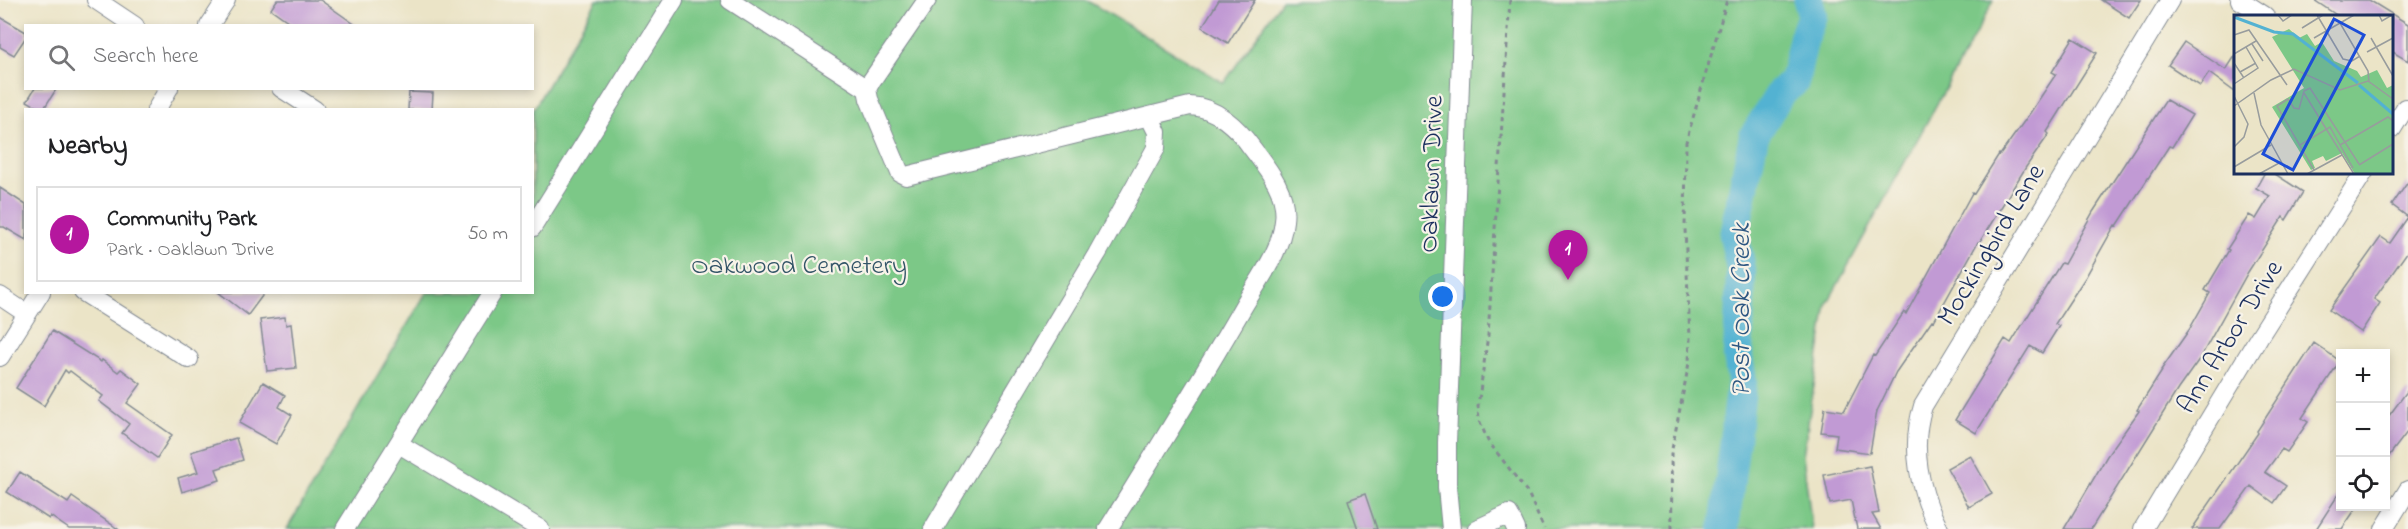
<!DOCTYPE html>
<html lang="en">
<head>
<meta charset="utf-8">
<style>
	body { margin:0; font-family:"Indie Flower",sans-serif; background:#f6f6f6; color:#202124 }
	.controls { position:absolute; right:18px; bottom:18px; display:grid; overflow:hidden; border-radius:0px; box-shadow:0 3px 9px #0003 }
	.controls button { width:54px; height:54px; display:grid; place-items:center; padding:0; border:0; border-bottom:2px solid #e0e0e0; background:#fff; color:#202124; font:30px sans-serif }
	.you { position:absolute; left:1443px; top:297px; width:21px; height:21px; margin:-15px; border:4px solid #fff; border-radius:50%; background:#1a73e8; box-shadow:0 0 0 9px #1a73e833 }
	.badge { display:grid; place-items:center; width:39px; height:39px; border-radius:50%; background:#b5179e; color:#fff; font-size:20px; font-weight:700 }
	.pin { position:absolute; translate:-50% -50px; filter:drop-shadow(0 2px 3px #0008) }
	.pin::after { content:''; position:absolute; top:32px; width:21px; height:18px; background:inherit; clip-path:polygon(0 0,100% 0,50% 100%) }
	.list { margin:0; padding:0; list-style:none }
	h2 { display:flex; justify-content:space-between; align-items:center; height:78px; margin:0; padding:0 24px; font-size:26px }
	h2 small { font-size:20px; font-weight:400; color:#757577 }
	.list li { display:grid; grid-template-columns:39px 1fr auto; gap:18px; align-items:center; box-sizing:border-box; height:96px; margin:0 12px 12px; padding:0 12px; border:2px solid #e0e0e0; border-radius:0px }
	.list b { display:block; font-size:22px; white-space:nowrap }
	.list p { margin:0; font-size:20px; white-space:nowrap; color:#757577 }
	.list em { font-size:20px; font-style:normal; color:#757577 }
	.icon { flex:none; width:33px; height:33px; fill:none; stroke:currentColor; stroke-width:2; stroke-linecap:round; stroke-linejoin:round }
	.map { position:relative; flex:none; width:2408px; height:529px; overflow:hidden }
	.search { position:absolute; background:#fff; box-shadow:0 3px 9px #0003; left:24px; top:24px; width:510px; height:66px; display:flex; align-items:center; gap:15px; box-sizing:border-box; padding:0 21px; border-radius:0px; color:#757577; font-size:22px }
	.panel { position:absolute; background:#fff; box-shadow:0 3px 9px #0003; left:24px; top:108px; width:510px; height:186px; border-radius:0px }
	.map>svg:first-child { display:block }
	.green { fill:#7cc887; stroke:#4c7c72; stroke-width:1.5 }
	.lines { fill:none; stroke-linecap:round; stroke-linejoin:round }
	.river { stroke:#53b2d2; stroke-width:30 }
	.building { fill:#c19ad4 }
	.minor-casing { stroke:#838a92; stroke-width:20 }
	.path { stroke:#838a92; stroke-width:3; stroke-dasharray:4.5 4.5; stroke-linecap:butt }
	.minor { stroke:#fff; stroke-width:18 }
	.labels { text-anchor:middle; stroke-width:4.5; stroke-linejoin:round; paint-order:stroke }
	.street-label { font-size:27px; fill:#1b2f5e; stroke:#f7f3e8 }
	.park-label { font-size:27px; fill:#335568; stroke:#f7f3e8 }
	.water-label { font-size:28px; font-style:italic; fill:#2c5681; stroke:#f7f3e8 }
	.inset-river { fill:none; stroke:#53b2d2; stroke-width:3 }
	.inset-road { fill:none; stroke:#989c9d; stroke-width:1.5 }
	.view { fill:#1d4ed8; fill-opacity:0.15; stroke:#1d4ed8; stroke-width:3 }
	.inset-edge { fill:none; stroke:#1b2f5e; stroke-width:3 }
</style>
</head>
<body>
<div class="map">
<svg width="2408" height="529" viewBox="0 0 2408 529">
	<rect width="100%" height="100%" fill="#f7f3e8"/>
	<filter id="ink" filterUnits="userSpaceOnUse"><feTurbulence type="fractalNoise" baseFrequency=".0167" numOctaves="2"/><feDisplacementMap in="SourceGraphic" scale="12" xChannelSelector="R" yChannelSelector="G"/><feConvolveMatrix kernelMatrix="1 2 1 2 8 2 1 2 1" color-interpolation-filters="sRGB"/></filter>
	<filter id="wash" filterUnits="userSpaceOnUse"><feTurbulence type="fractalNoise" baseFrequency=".008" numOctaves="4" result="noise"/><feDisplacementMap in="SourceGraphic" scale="24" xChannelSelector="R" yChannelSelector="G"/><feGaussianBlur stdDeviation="1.35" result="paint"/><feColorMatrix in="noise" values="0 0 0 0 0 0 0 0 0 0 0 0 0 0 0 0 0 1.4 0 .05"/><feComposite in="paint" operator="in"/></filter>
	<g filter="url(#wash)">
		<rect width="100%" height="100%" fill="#ebe4c7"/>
		<path class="green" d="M 597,0 L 1086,0 L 1224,83 L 1282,0 L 1994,0 L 1827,304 L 1803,455 L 1812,529 L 287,529 L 426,293 L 532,292 L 533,110 Z"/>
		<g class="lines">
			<path class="river" d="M 1724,529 L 1742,382 L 1738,356 L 1741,270 L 1734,235 L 1754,136 L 1781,92 L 1794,82 L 1804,37 L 1812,15 L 1808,0"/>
		</g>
		<g id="blocks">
			<path class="building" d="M 277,0 L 320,0 L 357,26 L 295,26 L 271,9 Z
				M 1219,0 L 1255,0 L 1228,43 L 1202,27 Z
				M 2101,0 L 2141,0 L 2129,18 Z
				M 2314,0 L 2369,0 L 2408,24 L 2408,61 L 2391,51 L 2391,16 L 2338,16 Z
				M 0,17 L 26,32 L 26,37 L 14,55 L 0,47 Z
				M 2073,38 L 2097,53 L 2047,132 L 2049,134 L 2026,167 L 1979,243 L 1978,242 L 1934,321 L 1932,320 L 1896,372 L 1877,411 L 1870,453 L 1835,448 L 1837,434 L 1821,432 L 1825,408 L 1844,411 L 1873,355 L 1875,356 L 1904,312 L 1906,314 L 1972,193 L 1974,194 L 1999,154 L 2000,155 L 2030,113 L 2056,74 L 2052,72 Z
				M 2184,42 L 2226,70 L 2235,56 L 2235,92 L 2209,73 L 2200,86 L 2168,65 Z
				M 35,88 L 57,88 L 43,110 L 27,101 Z
				M 409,92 L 433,93 L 432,110 L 408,110 Z
				M 2166,100 L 2192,115 L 2172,147 L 2169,146 L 2117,226 L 2115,225 L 2085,278 L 2055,324 L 2059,326 L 2042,353 L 2030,346 L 1976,433 L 1955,420 L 2005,339 L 2011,343 L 2061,263 L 2064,264 L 2093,212 Z
				M 2265,172 L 2272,172 L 2303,192 L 2286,220 L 2283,217 L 2248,272 L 2200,358 L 2178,389 L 2091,529 L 2064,529 L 2107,456 L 2139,411 L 2137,410 L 2162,371 L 2161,370 L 2189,330 L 2210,293 L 2205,290 L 2229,250 L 2227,249 L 2249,215 L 2256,219 L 2270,196 L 2256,188 Z
				M 2408,182 L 2408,217 L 2392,205 Z
				M 0,188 L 26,205 L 26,240 L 4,227 L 0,227 Z
				M 2408,217 L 2408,251 L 2374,299 L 2380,303 L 2361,332 L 2329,310 L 2381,237 L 2390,243 Z
				M 218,292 L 265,292 L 248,315 Z
				M 285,317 L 286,325 L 291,324 L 296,368 L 267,371 L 260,320 Z
				M 52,331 L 101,362 L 102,360 L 118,372 L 121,369 L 141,384 L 127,403 L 172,435 L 157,458 L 122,433 L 129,424 L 99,401 L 103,396 L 70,371 L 68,373 L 65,370 L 44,406 L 16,388 Z
				M 2314,343 L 2340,361 L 2302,418 L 2308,422 L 2287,452 L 2282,449 L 2265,472 L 2286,486 L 2274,503 L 2251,486 L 2220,529 L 2192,529 L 2258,433 L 2257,431 Z
				M 263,382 L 285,395 L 279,407 L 292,415 L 276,444 L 239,423 Z
				M 2408,390 L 2408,431 L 2385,461 L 2385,421 Z
				M 236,438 L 243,460 L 216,469 L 220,480 L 182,492 L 178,478 L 198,472 L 191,452 Z
				M 1970,455 L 1992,494 L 1969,507 L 1947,468 Z
				M 1870,466 L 1879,513 L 1872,514 L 1881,529 L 1857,529 L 1851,500 L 1830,504 L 1824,475 Z
				M 20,472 L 68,503 L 72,497 L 118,529 L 69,529 L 50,516 L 49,519 L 7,492 Z
				M 2340,492 L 2340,507 L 2357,507 L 2342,529 L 2316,529 Z
				M 1365,494 L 1377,529 L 1358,529 L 1348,500 Z"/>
		</g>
	</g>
	<g filter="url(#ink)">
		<use href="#blocks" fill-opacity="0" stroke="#838a92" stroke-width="1.5"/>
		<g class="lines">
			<defs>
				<path id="minor" d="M 96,0 L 135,26
					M 730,0 L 867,89
					M 927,0 L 872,80 L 867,89 L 869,99 L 900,173 L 906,176 L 1190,106 C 1216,107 1238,128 1252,148 C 1268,169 1288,193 1284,221 C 1281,252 1258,281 1243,307 C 1200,382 1154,455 1108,529
					M 2240,0 L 2265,16
					M 209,26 L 226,0
					M 281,88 L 315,110
					M 156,110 L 169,88
					M 2392,129 L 2405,108
					M 532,228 L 674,0
					M 83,292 L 189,359
					M 0,296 L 27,314
					M 0,357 L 41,292
					M 399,444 L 540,529
					M 345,529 L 493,292
					M 933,529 L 1097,254 L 1156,148 L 1157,132 L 1149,116
					M 1451,529 L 1447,487 L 1447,443 L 1463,0
					M 1477,529 L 1509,514 L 1516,529
					M 1939,529 C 1919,491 1910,447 1923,406 L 2170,0
					M 2143,529 L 2259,337 L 2364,172
					M 2384,529 L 2408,490"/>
			</defs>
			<use href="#minor" class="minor-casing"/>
			<path class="path" d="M 1510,0 L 1488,335 L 1478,406 L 1479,420 L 1488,441 L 1528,493 L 1544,529
				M 1672,529 L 1671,454 L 1689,363 L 1690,338 L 1685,229 L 1686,142 L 1727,0"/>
			<use href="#minor" class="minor"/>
		</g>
	</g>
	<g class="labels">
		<g class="street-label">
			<text transform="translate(1430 174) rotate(-88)" y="9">Oaklawn Drive</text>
			<text transform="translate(1990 244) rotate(-59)" y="9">Mockingbird Lane</text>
			<text transform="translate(2229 336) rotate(-58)" y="9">Ann Arbor Drive</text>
		</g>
		<g class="park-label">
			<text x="799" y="273">Oakwood Cemetery</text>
		</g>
		<g class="water-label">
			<text transform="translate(1739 310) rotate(-90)" y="10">Post Oak Creek</text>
		</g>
	</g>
	<g transform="translate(2234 15)">
		<rect width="159" height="159" fill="#ebe4c7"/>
		<path d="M 55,14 L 65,23 L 73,19 L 81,31 L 88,27 L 100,46 L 123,56 L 127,62 L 143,55 L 153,73 L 159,70 L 159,159 L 121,159 L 108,138 L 92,146 L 89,141 L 78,146 L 81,153 L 77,155 L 38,92 L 70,73 L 38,22 Z" fill="#7cc887"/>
		<path class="inset-river" d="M 0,2 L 40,17 L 59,19 L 124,68M 125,70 L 159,99"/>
		<path class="inset-road" d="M 44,0 L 49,6 L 58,0M 83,0 L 109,44 L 118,46 L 126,41M 145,0 L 148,6 L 158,0M 106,8 L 134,56 L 135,67M 68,13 L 89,0M 0,20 L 15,15 L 53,70M 80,23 L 120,0M 137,23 L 159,61M 18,29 L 29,46M 133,37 L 159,23M 0,39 L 22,26M 0,48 L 10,63M 6,57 L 22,48M 0,69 L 24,53 L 12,32M 20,78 L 27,110 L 54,159M 70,78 L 120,159M 0,81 L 14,109 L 10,122 L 0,132M 0,91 L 37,65 L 60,54 L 106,75 L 134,66 L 159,84M 66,130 L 96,112 L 119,153M 106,130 L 154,102 L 159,106M 125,150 L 159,129M 0,152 L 37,130M 80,155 L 43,91 L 54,84 L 60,93 L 65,94 L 70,76 L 76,73 L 125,149M 25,159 L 47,147M 73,159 L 108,140"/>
		<path class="view" d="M 100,4 L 130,20 L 59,155 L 29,139 Z"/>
		<rect width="159" height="159" class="inset-edge"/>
	</g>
</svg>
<div class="controls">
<button>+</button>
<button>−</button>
<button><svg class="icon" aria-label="locate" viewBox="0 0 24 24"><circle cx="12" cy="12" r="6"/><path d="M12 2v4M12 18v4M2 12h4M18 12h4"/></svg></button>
</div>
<div class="you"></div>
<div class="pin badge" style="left:1568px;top:280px">1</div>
<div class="search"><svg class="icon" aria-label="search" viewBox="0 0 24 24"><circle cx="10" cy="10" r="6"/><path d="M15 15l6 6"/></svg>Search here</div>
<section class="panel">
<h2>Nearby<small></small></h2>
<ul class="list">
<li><span class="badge">1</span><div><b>Community Park</b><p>Park · Oaklawn Drive</p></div><em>50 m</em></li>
</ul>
</section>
</div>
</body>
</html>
